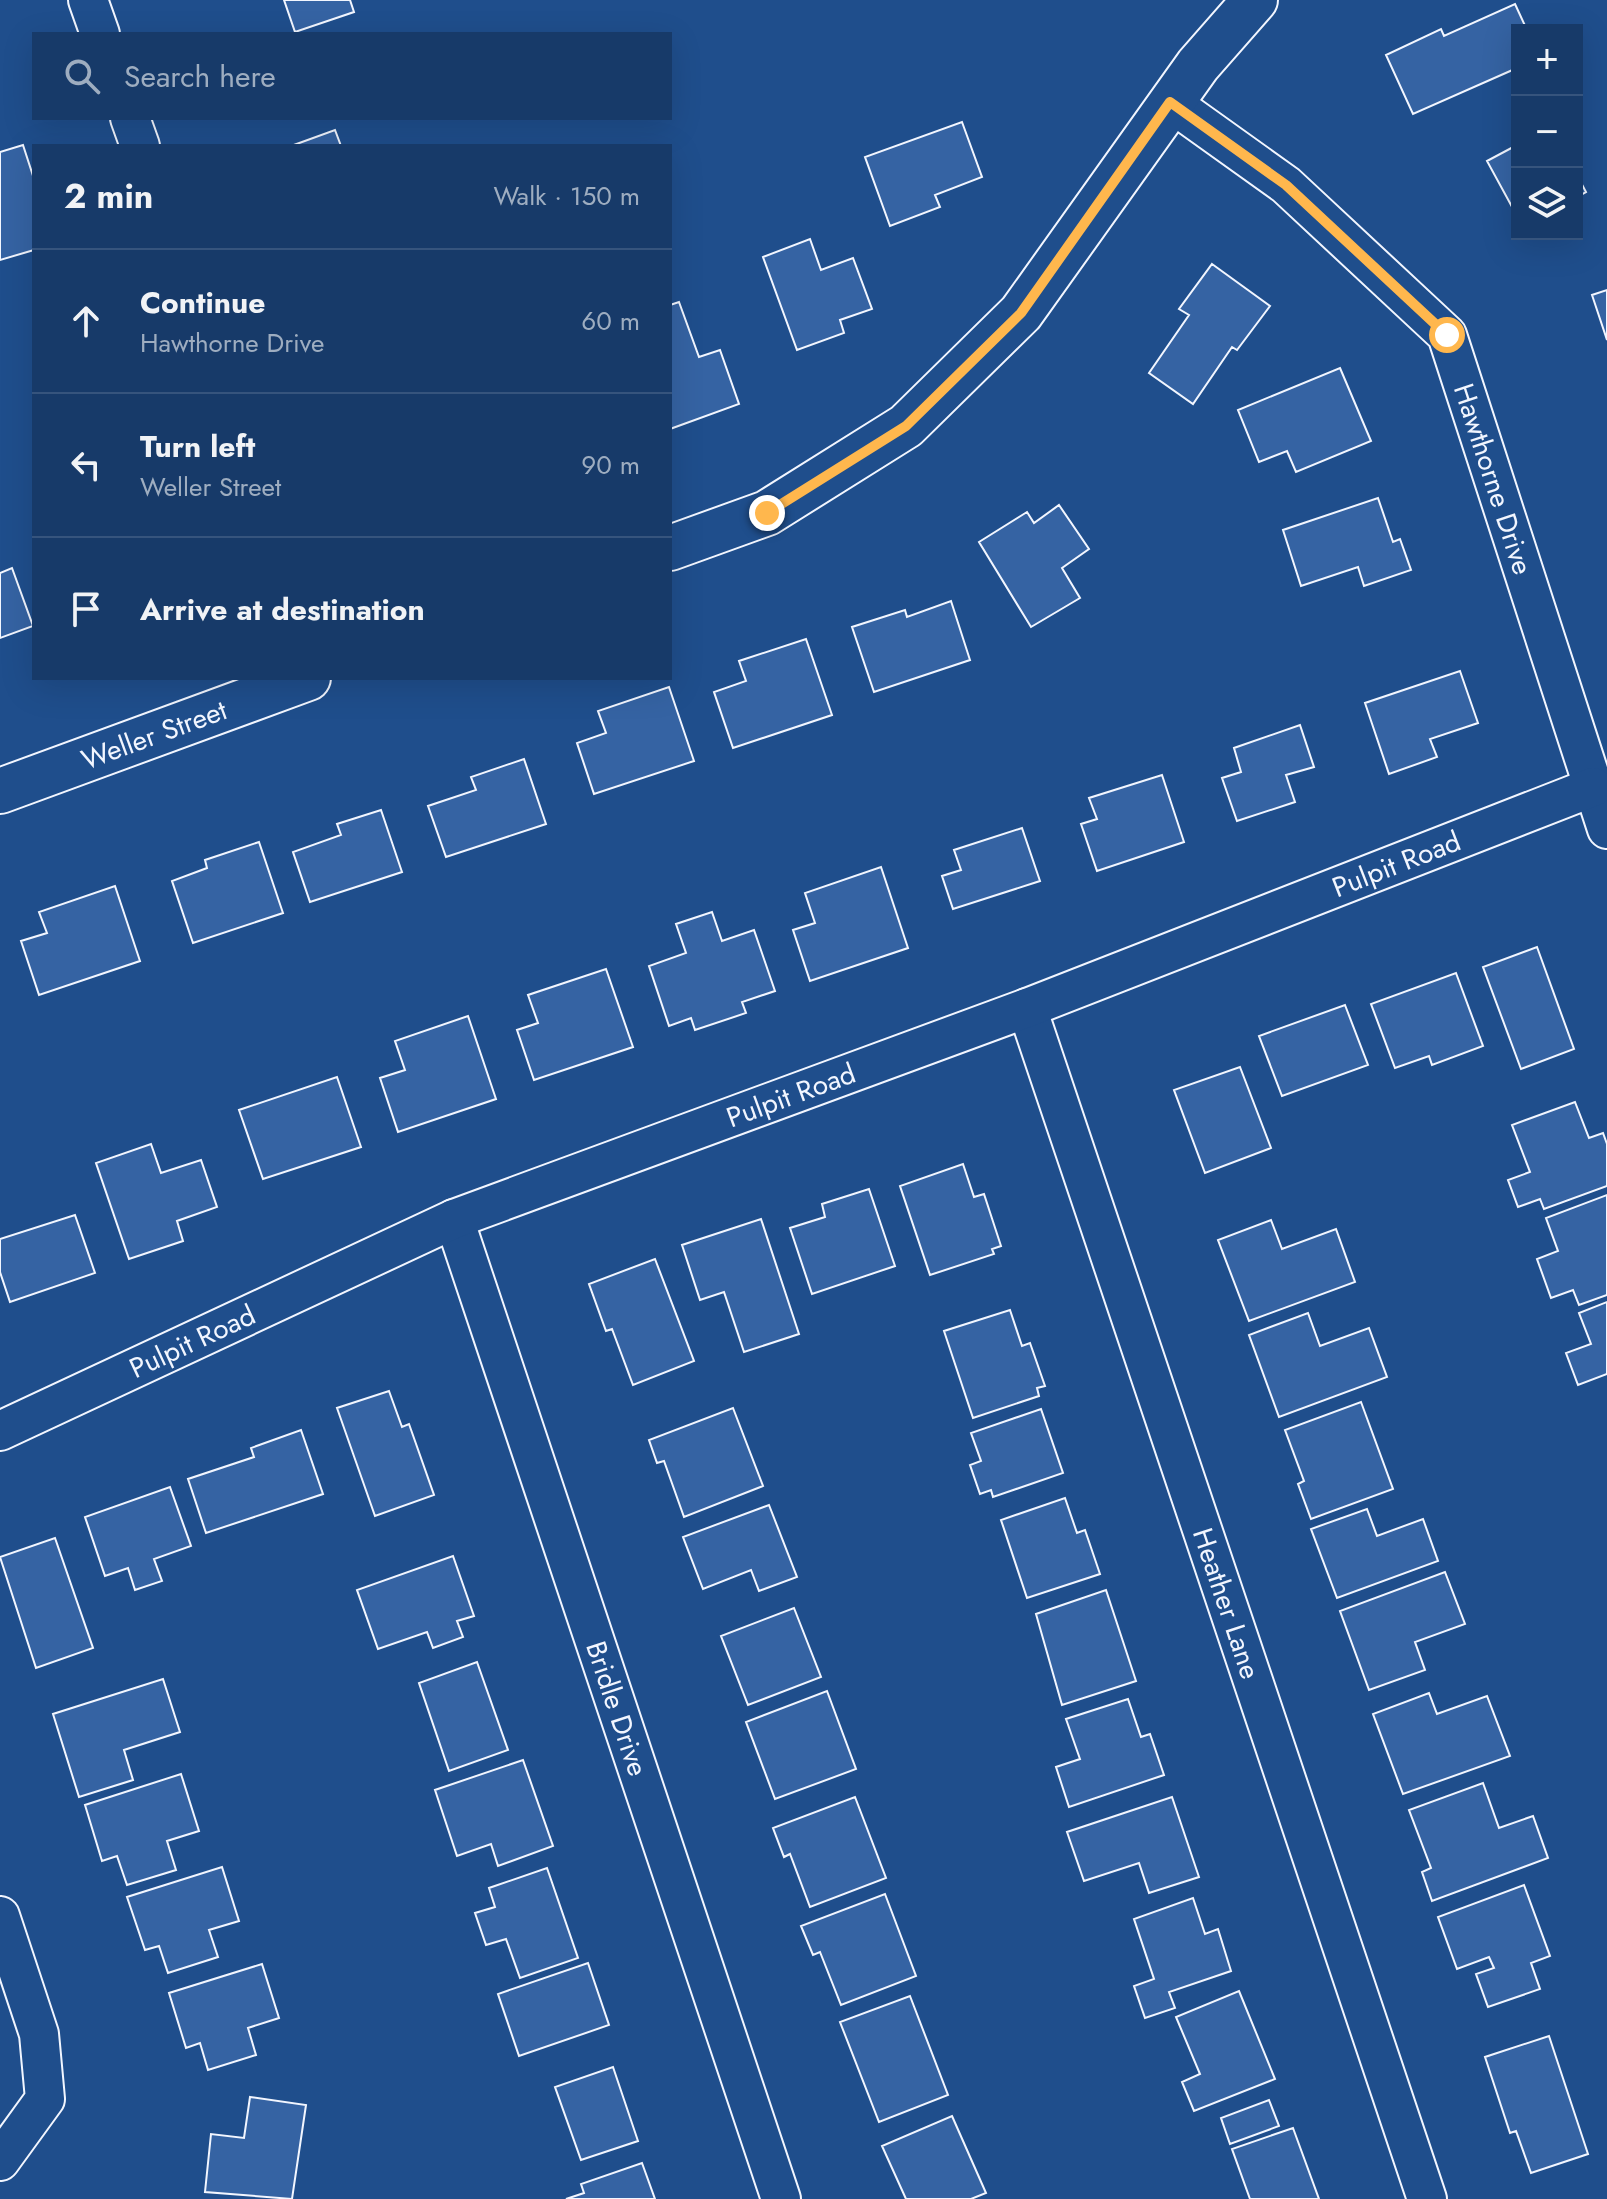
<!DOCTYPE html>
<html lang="en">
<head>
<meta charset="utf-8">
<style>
	body { margin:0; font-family:Jost,sans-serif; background:#244571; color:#f1f3f6 }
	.controls { position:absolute; right:24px; top:24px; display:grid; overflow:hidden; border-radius:0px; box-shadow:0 8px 32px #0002 }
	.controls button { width:72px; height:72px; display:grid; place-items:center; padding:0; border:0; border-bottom:2px solid #36547d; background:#173a69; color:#f1f3f6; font:40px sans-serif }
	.stop { position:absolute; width:24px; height:24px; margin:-18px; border:6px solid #ffb74d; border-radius:50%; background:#fff }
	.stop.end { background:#ffb74d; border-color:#fff; box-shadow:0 2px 8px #0008 }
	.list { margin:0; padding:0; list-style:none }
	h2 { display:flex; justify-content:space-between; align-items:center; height:104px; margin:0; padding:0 32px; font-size:34px }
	h2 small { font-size:26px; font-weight:400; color:#9eadc0 }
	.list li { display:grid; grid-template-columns:52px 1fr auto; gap:24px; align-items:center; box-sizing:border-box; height:144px; padding:0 32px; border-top:2px solid #36547d }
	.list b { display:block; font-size:30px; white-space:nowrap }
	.list p { margin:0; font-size:26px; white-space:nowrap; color:#9eadc0 }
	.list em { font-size:26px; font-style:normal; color:#9eadc0 }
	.icon { flex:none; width:44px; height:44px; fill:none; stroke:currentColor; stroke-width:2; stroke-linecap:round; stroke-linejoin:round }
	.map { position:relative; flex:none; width:1607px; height:2199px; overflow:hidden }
	.search { position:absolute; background:#173a69; box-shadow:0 8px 32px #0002; left:32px; top:32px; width:640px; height:88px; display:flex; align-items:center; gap:20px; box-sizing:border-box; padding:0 28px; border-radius:0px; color:#9eadc0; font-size:30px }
	.panel { position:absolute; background:#173a69; box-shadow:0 8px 32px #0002; left:32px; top:144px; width:640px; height:536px; border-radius:0px }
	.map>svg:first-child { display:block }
	.building { fill:#3563a3; stroke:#f2f6ff; stroke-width:2 }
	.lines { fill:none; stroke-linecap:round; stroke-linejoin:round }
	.minor-casing { stroke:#f2f6ff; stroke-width:42 }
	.tertiary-casing { stroke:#f2f6ff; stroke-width:48 }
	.minor { stroke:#1f4e8c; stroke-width:38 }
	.tertiary { stroke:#1f4e8c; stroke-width:44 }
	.route { stroke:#ffb74d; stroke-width:10 }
	.labels { text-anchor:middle; stroke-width:6; stroke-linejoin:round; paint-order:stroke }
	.street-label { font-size:28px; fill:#f2f6ff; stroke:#1f4e8c }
</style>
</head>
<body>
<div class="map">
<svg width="1607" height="2199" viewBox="0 0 1607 2199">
	<rect width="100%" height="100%" fill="#1f4e8c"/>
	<path class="building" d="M 284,0 L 350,0 L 354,12 L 295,32 Z
		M 1515,4 L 1527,30 L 1517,30 L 1517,68 L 1413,114 L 1386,55 L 1441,29 L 1444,36 Z
		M 962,122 L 982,177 L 935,195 L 940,207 L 890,226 L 865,157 Z
		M 335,130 L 341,146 L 291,146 Z
		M 23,145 L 34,179 L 34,250 L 0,260 L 0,152 Z
		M 1517,145 L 1517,216 L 1487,161 Z
		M 1577,175 L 1586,192 L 1577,197 Z
		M 810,239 L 821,270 L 853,258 L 872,309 L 840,320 L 844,333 L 797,350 L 763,257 Z
		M 1212,264 L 1270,306 L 1237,350 L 1232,347 L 1193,404 L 1149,373 L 1189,315 L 1179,309 Z
		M 1607,290 L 1607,340 L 1592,295 Z
		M 679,302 L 699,357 L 720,350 L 739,404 L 670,429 L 670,305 Z
		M 1340,368 L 1371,441 L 1296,472 L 1287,451 L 1259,462 L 1238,410 Z
		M 1378,498 L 1393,542 L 1400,539 L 1411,570 L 1364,586 L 1358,567 L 1301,586 L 1283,530 Z
		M 1059,505 L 1089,549 L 1062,568 L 1080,598 L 1031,627 L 979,542 L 1027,512 L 1034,523 Z
		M 12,568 L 33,626 L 0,638 L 0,573 Z
		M 951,601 L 970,660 L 874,692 L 852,627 L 905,610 L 907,617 Z
		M 806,639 L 832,715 L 733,748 L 714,692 L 746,681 L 739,661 Z
		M 1460,671 L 1478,723 L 1430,739 L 1437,757 L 1389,774 L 1365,703 Z
		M 669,687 L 694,761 L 594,794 L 577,743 L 606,733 L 598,711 Z
		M 1300,725 L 1314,767 L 1286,775 L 1295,802 L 1237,821 L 1222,778 L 1241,772 L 1234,748 Z
		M 524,759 L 546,824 L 446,857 L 428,806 L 476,790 L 471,777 Z
		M 1162,775 L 1184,842 L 1097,871 L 1081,824 L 1097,819 L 1089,798 Z
		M 381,810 L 402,872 L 310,902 L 293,852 L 341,835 L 337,824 Z
		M 1022,828 L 1040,881 L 953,909 L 942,876 L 961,870 L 954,850 Z
		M 259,842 L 283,913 L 193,943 L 172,881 L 207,868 L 205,860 Z
		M 881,867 L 908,948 L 810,981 L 793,930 L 815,923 L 805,893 Z
		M 115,886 L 140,961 L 39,995 L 21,941 L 47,933 L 39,912 Z
		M 712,912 L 722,941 L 754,930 L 775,991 L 742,1002 L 746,1013 L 695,1030 L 691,1018 L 669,1026 L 649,966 L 686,953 L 676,924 Z
		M 1537,947 L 1574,1049 L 1521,1069 L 1483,967 Z
		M 606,969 L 633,1047 L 534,1080 L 517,1030 L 538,1023 L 528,995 Z
		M 1456,973 L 1483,1046 L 1432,1065 L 1429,1056 L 1395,1068 L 1371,1004 Z
		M 1345,1005 L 1368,1065 L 1282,1096 L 1259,1036 Z
		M 468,1016 L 496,1099 L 398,1132 L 380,1078 L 405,1070 L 395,1041 Z
		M 1240,1067 L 1271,1148 L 1205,1173 L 1174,1090 Z
		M 337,1077 L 361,1147 L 263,1179 L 239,1110 Z
		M 1575,1102 L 1589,1138 L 1603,1133 L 1607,1144 L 1607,1186 L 1544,1209 L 1540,1199 L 1518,1207 L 1508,1180 L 1530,1172 L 1512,1125 Z
		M 151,1144 L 161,1173 L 201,1160 L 217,1207 L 177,1221 L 183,1241 L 129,1259 L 96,1163 Z
		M 963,1164 L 974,1197 L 984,1194 L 1001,1246 L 992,1249 L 994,1254 L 930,1275 L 900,1186 Z
		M 869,1189 L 895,1266 L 812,1294 L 790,1228 L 825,1217 L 822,1204 Z
		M 1607,1195 L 1607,1295 L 1579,1305 L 1573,1290 L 1551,1298 L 1537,1259 L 1558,1251 L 1546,1218 Z
		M 75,1215 L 95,1273 L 10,1302 L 0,1272 L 0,1239 Z
		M 761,1219 L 799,1334 L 744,1352 L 724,1292 L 700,1300 L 682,1245 Z
		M 1271,1220 L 1282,1249 L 1336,1229 L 1355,1282 L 1249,1321 L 1218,1240 Z
		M 655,1259 L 694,1361 L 633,1385 L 612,1329 L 606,1331 L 589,1284 Z
		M 1607,1302 L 1607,1374 L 1578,1385 L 1566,1353 L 1591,1344 L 1579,1313 Z
		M 1010,1310 L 1022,1346 L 1030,1343 L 1045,1386 L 1037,1388 L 1039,1396 L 973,1418 L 944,1331 Z
		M 1308,1313 L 1320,1346 L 1369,1328 L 1387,1377 L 1279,1417 L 1249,1335 Z
		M 389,1391 L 402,1427 L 409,1424 L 434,1495 L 375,1516 L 337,1408 Z
		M 1361,1402 L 1393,1489 L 1311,1519 L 1298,1484 L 1304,1481 L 1285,1430 Z
		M 733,1408 L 763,1486 L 684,1517 L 664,1461 L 657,1463 L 649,1440 Z
		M 1041,1409 L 1063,1473 L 993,1497 L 991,1490 L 980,1494 L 970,1465 L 981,1461 L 971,1433 Z
		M 301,1430 L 323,1494 L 206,1533 L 188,1479 L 254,1457 L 251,1448 Z
		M 170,1487 L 191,1546 L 154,1559 L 162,1581 L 135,1590 L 128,1568 L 105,1576 L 85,1517 Z
		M 1065,1498 L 1077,1533 L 1085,1530 L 1100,1574 L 1027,1598 L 1001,1520 Z
		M 769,1505 L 797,1577 L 759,1591 L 751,1570 L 703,1589 L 683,1537 Z
		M 1367,1509 L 1377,1536 L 1423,1519 L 1438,1561 L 1337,1598 L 1311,1529 Z
		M 55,1538 L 93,1648 L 36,1668 L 0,1557 Z
		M 453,1556 L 474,1616 L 457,1621 L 463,1637 L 433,1648 L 427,1632 L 378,1649 L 357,1590 Z
		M 1445,1572 L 1465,1624 L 1415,1642 L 1425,1670 L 1369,1690 L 1340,1611 Z
		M 1106,1590 L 1136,1681 L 1062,1705 L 1036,1614 Z
		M 794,1608 L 821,1677 L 748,1705 L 721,1636 Z
		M 477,1662 L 508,1750 L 449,1771 L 419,1683 Z
		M 163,1679 L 180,1732 L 124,1750 L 133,1780 L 79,1797 L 53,1714 Z
		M 827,1691 L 856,1769 L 775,1799 L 746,1722 Z
		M 1429,1693 L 1437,1714 L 1487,1696 L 1510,1756 L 1403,1794 L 1373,1714 Z
		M 1128,1699 L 1141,1737 L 1150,1734 L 1164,1775 L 1069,1807 L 1056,1767 L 1080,1759 L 1066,1719 Z
		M 523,1760 L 553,1846 L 498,1866 L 491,1844 L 457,1856 L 435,1790 Z
		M 181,1774 L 199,1831 L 167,1841 L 176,1870 L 127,1885 L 117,1856 L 102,1861 L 85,1805 Z
		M 1483,1783 L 1499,1828 L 1533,1816 L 1548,1858 L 1432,1901 L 1422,1872 L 1431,1868 L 1409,1810 Z
		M 855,1797 L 886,1878 L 810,1907 L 790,1854 L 784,1857 L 773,1828 Z
		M 1172,1797 L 1199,1877 L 1149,1893 L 1139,1863 L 1084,1881 L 1067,1832 Z
		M 222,1867 L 239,1921 L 209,1930 L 218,1957 L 168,1973 L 159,1946 L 145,1950 L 127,1897 Z
		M 547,1868 L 578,1958 L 520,1978 L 506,1939 L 486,1945 L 475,1913 L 495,1907 L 489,1888 Z
		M 1524,1885 L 1550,1956 L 1531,1963 L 1540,1989 L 1488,2007 L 1476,1974 L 1494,1968 L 1489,1957 L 1457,1969 L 1438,1917 Z
		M 885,1894 L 916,1976 L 841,2005 L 820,1952 L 813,1955 L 801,1926 Z
		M 1193,1898 L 1205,1934 L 1218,1929 L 1231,1971 L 1169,1992 L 1175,2008 L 1145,2018 L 1134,1986 L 1154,1979 L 1134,1919 Z
		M 588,1963 L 609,2025 L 519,2056 L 498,1994 Z
		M 262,1964 L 279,2018 L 248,2028 L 256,2055 L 208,2070 L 200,2043 L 186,2048 L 169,1993 Z
		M 1239,1991 L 1275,2079 L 1194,2111 L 1182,2082 L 1200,2074 L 1176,2017 Z
		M 910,1996 L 948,2095 L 879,2122 L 840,2022 Z
		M 1549,2036 L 1588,2154 L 1531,2173 L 1516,2131 L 1510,2133 L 1485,2057 Z
		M 613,2067 L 638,2141 L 581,2160 L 555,2087 Z
		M 250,2097 L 306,2105 L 292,2199 L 205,2192 L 211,2134 L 244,2138 Z
		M 1269,2100 L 1279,2126 L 1230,2144 L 1221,2118 Z
		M 952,2116 L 986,2193 L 971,2199 L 906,2199 L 882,2146 Z
		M 1293,2128 L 1319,2199 L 1250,2199 L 1232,2149 Z
		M 642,2163 L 655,2199 L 566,2199 L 584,2193 L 581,2184 Z"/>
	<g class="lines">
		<defs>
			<g id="minor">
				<path d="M 88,0 L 100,34"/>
				<path id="s1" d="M 1170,102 L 1286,185 L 1447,335 L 1607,829"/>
				<path d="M 130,118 L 140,146"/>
				<path id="s2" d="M 1027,1008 L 1427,2199"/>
				<path id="s3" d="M 454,1219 L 781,2199"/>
				<path id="s4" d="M 0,1431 L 454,1219 L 1027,1008 L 1593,787"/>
				<path d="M 0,1916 L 39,2034 L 45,2099 L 0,2161"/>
			</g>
			<g id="tertiary">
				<path d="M 670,548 L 767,513 L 906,426 L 1021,313 L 1198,65 L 1255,0"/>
				<path id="s5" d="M 0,791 L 308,678"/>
			</g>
		</defs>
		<use href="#minor" class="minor-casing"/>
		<use href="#tertiary" class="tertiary-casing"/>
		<use href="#minor" class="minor"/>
		<use href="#tertiary" class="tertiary"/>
	</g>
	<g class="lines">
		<path class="route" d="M 767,513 L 906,426 L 1021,313 L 1170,102 L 1286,185 L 1447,335"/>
	</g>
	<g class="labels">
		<g class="street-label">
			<text dy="10" stroke="none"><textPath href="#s1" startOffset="514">Hawthorne Drive</textPath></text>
			<text dy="10" stroke="none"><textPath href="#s5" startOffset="164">Weller Street</textPath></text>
			<text dy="10" stroke="none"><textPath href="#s4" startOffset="1508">Pulpit Road</textPath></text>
			<text dy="10" stroke="none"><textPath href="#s4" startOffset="860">Pulpit Road</textPath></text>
			<text dy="10" stroke="none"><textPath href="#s4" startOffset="212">Pulpit Road</textPath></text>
			<text dy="10" stroke="none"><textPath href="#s2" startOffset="628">Heather Lane</textPath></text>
			<text dy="10" stroke="none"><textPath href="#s3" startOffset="516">Bridle Drive</textPath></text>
		</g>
	</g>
</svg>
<div class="controls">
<button>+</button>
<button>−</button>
<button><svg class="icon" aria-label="layers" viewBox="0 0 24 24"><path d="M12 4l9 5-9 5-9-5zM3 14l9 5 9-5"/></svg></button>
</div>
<div class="stop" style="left:1447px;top:335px"></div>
<div class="stop end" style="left:767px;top:513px"></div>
<div class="search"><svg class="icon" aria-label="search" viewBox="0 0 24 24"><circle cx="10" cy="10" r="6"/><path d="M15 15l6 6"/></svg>Search here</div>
<section class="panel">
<h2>2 min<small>Walk · 150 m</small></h2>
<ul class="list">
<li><svg class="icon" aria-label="ahead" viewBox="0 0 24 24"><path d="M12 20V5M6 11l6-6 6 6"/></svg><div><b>Continue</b><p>Hawthorne Drive</p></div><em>60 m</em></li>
<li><svg class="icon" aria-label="left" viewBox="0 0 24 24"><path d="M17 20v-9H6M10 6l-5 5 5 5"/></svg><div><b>Turn left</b><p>Weller Street</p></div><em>90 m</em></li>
<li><svg class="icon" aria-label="arrive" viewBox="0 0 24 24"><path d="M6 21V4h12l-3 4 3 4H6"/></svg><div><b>Arrive at destination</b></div></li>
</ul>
</section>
</div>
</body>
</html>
